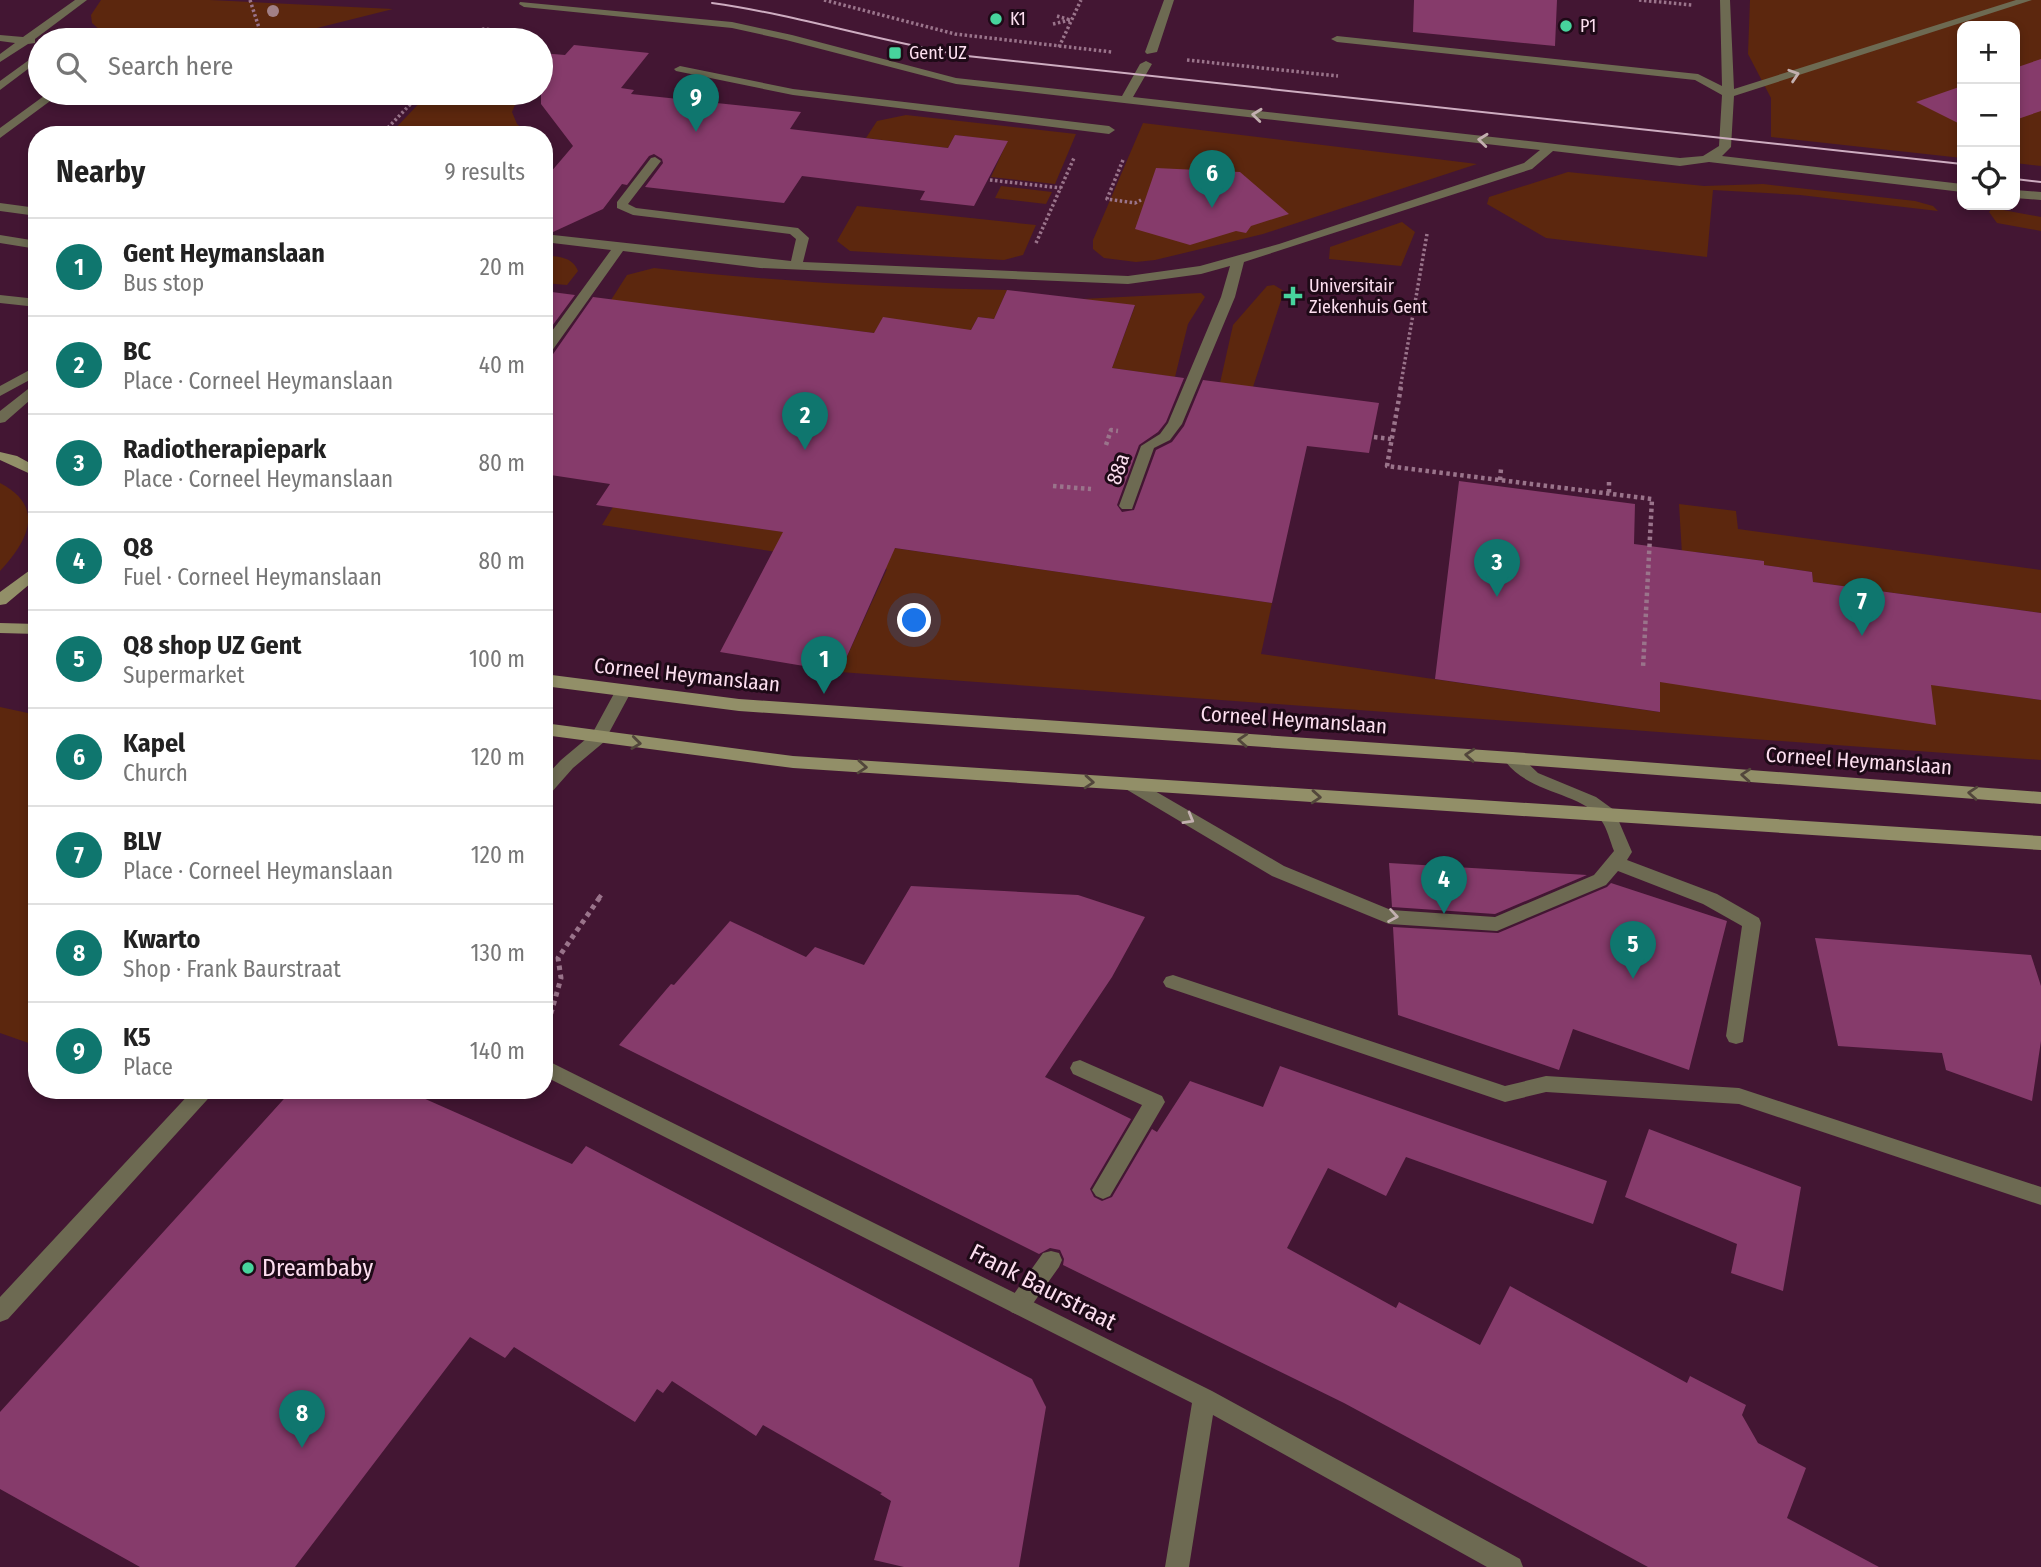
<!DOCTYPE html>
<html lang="en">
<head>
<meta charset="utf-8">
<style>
	body { margin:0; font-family:"Fira Sans Condensed",sans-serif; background:#f2f2f2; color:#222 }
	.controls { position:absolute; right:21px; top:21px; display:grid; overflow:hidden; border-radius:14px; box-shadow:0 4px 10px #0003 }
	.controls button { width:63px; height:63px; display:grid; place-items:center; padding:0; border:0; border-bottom:2px solid #e0e0e0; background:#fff; color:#222; font:35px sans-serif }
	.you { position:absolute; left:915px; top:621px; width:24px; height:24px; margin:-18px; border:5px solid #fff; border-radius:50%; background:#1a73e8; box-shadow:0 0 0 10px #1a73e833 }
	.badge { display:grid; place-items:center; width:46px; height:46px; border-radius:50%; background:#0f766e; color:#fff; font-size:23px; font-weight:700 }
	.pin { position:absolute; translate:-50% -58px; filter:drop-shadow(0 2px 4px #0008) }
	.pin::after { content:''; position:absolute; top:37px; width:24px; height:21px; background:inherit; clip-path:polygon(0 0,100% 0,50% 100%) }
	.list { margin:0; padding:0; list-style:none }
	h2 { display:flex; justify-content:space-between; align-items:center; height:91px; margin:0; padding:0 28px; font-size:30px }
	h2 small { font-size:23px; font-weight:400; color:#767676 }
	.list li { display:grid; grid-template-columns:46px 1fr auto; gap:21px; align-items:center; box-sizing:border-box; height:98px; padding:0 28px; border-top:2px solid #e0e0e0 }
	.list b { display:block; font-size:26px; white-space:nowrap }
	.list p { margin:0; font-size:23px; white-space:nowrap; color:#767676 }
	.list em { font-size:23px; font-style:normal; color:#767676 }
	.icon { flex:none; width:38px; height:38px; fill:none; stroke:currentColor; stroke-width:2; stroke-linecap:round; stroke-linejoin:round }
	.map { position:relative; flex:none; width:2041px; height:1567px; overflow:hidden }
	.search { position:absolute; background:#fff; box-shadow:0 4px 10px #0003; left:28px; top:28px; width:525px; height:77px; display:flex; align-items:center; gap:18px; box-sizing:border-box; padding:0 24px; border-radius:38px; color:#767676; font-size:26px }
	.panel { position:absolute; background:#fff; box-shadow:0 4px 10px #0003; left:28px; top:126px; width:525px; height:973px; border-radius:28px }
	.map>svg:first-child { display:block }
	.green { fill:#5c270e }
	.building { fill:#863b6b }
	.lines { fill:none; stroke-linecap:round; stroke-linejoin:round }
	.path-far2 { stroke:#9a748b; stroke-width:3.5; stroke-dasharray:2.5 2.5; stroke-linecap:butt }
	.path-far1 { stroke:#9a748b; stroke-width:4.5; stroke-dasharray:3.5 3.5; stroke-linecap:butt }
	.path { stroke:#9a748b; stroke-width:5; stroke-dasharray:4.5 4.5; stroke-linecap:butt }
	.lane { fill:#6d6a52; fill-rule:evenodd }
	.street { fill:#6d6a52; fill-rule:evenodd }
	.secondary { fill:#928f68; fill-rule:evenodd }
	.tram { stroke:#ceadc1; stroke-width:2 }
	.tree { fill:#a18087 }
	.oneway { stroke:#c3b0b0 }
	.oneway2 { stroke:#52463b }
	.poi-dot { fill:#47d49d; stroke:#1e0a17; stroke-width:2.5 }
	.labels { text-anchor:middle; stroke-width:6; stroke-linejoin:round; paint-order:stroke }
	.far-poi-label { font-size:18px; fill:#fcdeef; stroke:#1e0a17; text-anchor:start }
	.street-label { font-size:21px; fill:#fcdeef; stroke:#1e0a17 }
	.near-poi-label { font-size:24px; fill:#fcdeef; stroke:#1e0a17; text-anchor:start }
	.near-street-label { font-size:24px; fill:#fcdeef; stroke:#1e0a17 }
</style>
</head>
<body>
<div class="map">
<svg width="2041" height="1567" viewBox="0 0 2041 1567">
	<rect width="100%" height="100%" fill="#431633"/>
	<path class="green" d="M 101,0 L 210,0 L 393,9 L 269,40 L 148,40 L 120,37 L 101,31 L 92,23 L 91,15 Z
		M 1750,0 L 2041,0 L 2041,166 L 2015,163 L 2015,26 L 1962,26 L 1962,158 L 1771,137 L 1771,98 L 1748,54 Z
		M 429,93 L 455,93 L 517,100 L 512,112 L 517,124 L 529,135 L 389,135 Z
		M 906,115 L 1076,134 L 1055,184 L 991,177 L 1007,142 L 955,135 L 948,148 L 866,138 L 877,121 Z
		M 1143,123 L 1477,164 L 1263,234 L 1155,260 L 1136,262 L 1104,258 L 1093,249 L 1093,240 Z
		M 1568,172 L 1704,186 L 1763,184 L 1915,201 L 1933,206 L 1938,211 L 1800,195 L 1713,190 L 1707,257 L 1546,238 L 1487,204 L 1489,197 Z
		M 1001,186 L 1052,192 L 1046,204 L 995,198 Z
		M 857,206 L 1036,225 L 1023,255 L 1004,260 L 850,251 L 837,241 Z
		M 1992,208 L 2041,217 L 2041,231 L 1997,223 L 1989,212 Z
		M 1402,222 L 1415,232 L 1401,266 L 1329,259 L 1330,247 Z
		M 544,255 C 558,257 572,256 578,271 L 567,285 L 544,283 Z
		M 654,268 C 771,281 889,288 1007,290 L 994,319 L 978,317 L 971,330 L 874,333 L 611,300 L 627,275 Z
		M 1274,285 L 1284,291 L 1253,387 L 1220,383 L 1233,325 L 1267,286 Z
		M 1201,293 L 1205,297 L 1188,324 L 1175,377 L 1112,368 L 1135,306 L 1082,299 Z
		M 0,483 C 46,507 28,541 0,571 Z
		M 1679,504 L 1736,511 L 1738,529 L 2041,570 L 2041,613 L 1813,582 L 1812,572 L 1764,565 L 1763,561 L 1697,552 L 1682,554 Z
		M 613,507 L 1272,603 L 1261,654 L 1659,712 L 1660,682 L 1671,667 L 1877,677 L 2041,700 L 2041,760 L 840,672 L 887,569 L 602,525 Z
		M 0,707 L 37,715 L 37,1046 L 0,1033 Z"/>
	<path class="building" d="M 1414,0 L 1557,0 L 1555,46 L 1413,32 Z
		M 574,45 L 649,53 L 621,88 L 634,90 L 631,94 L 801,112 L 790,129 L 948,148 L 955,135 L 1008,141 L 974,206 L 920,200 L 925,191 L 802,176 L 784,203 L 645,187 L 663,163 L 662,159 L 654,154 L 649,156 L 627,185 L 622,184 L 603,209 L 553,232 L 544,231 L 544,180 L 573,146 L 541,104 L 541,53 L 565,55 Z
		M 2041,59 L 2041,111 L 2015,120 L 2015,68 Z
		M 1962,86 L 1962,125 L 1916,102 Z
		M 1156,168 L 1240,172 L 1289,214 L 1251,226 L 1246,233 L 1236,231 L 1190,245 L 1135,229 Z
		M 1007,290 L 1135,305 L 1112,368 L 1184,378 L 1166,422 L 1158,432 L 1139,445 L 1117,505 L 1122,512 L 1134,510 L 1156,450 L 1172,442 L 1184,426 L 1203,380 L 1379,403 L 1369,453 L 1307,446 L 1272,603 L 895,548 L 840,672 L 720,652 L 783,532 L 596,505 L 610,484 L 544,474 L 544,359 L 551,357 L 593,297 L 874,333 L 883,317 L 971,330 L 978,317 L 994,319 Z
		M 544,291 L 575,295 L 544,337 Z
		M 1459,481 L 1635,504 L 1634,544 L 1764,561 L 1764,565 L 1812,572 L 1813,582 L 2041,613 L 2041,700 L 1931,685 L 1936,725 L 1660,682 L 1660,712 L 1435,679 Z
		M 1389,863 L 1587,875 L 1495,914 L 1392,907 Z
		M 1611,883 L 1727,921 L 1689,1070 L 1573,1029 L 1559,1070 L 1398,1015 L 1393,927 L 1498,933 L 1607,887 Z
		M 911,886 L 1078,895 L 1145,917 L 1112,977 L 1045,1077 L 1131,1119 L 1090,1189 L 1094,1197 L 1102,1201 L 1112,1197 L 1152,1129 L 1157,1132 L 1190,1081 L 1263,1107 L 1280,1066 L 1607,1181 L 1593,1224 L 1406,1157 L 1386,1196 L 1328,1168 L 1287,1248 L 1396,1308 L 1399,1302 L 1480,1345 L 1510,1286 L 1687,1383 L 1690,1376 L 1746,1405 L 1742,1415 L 1758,1443 L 1806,1468 L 1787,1518 L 1879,1567 L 1648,1567 L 1344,1403 L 1063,1265 L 1064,1259 L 1060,1250 L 1050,1248 L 1039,1254 L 619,1045 L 671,984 L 674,985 L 730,921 L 806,957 L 815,947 L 864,965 Z
		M 1815,938 L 2031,955 L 2041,986 L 2041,1041 L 2032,1101 L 1946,1070 L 1942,1053 L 1838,1046 Z
		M 292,1090 L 405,1090 L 572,1164 L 586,1146 L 1032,1379 L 1046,1407 L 1019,1567 L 904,1567 L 874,1560 L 891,1501 L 880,1494 L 882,1493 L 763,1425 L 756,1436 L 672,1381 L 663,1393 L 657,1389 L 635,1422 L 514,1347 L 505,1358 L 470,1337 L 295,1567 L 140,1567 L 0,1489 L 0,1412 Z
		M 1649,1129 L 1801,1187 L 1783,1291 L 1731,1273 L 1737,1244 L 1625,1197 Z"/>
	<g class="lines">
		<path class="path-far2" d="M 250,0 L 263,40
			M 824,0 L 955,34 L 1112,52
			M 1639,0 L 1692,5
			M 1057,16 L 1070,20
			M 1053,24 L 1070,20
			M 471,40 L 483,29 L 506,31
			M 1059,47 L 1081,0
			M 1187,60 L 1338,76
			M 381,135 L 421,93
			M 1123,160 L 1107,199 L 1135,203 L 1141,200
			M 990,180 L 1061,188
			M 1036,243 L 1074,158
			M 1400,389 L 1427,234"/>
		<path class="path-far1" d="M 1401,387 L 1387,466 L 1652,499 L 1643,668
			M 1374,437 L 1391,439
			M 1106,445 L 1111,430 L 1118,431
			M 1500,480 L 1501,469
			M 1609,482 L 1609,494
			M 1053,486 L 1091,489
			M 599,898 L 602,894"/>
		<path class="path" d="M 546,1031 L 561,978 L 558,958 L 600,897"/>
		<path class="lane" d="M 75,0 L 87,0 L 35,39 L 35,43 L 28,44 L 0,62 L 0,54 L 15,43 L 0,41 L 0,35 L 23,37 Z
			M 1164,0 L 1174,0 L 1157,52 L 1147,54 L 1145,52 Z
			M 1720,0 L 1730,0 L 1734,89 L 2016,0 L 2032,0 L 1734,96 L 1731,147 L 1722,156 L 1962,184 L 1962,192 L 1709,162 L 1680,166 L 1553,151 L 1532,169 L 1244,262 L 1235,297 L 1182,424 L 1170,440 L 1154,448 L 1132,509 L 1122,509 L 1119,506 L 1141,446 L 1160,434 L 1168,423 L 1221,297 L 1230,266 L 1201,274 L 1128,284 L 760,268 L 623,251 L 549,355 L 544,356 L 544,342 L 611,250 L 544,242 L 544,234 L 791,261 L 796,239 L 790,234 L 633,215 L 617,208 L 617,202 L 651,158 L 655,157 L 661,161 L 628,204 L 636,208 L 798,228 L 809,238 L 803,262 L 1128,276 L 1200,266 L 1279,244 L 1524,163 L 1540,150 L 956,84 L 786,40 L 732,28 L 524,7 L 519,4 L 520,2 L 732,22 L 792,35 L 956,78 L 1122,96 L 1140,64 L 1146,61 L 1152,64 L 1133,97 L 1680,158 L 1703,156 L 1719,146 L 1722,95 L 1695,80 L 1337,42 L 1331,39 L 1337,36 L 1698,74 L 1722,86 Z
			M 40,52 L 40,60 L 0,90 L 0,81 Z
			M 680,66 L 793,89 L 1109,126 L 1115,130 L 1109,134 L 793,95 L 676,71 L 674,69 Z
			M 48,93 L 61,93 L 0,138 L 0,128 Z
			M 2015,190 L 2041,192 L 2041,200 L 2015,198 Z
			M 0,203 L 37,208 L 37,216 L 0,211 Z
			M 0,235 L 37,241 L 37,249 L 0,243 Z
			M 0,295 L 37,299 L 37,307 L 0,303 Z
			M 37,366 L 37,376 L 0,396 L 0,386 Z
			M 37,382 L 37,394 L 5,422 L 0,423 L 0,411 Z
			M 623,686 L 631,692 L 604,742 L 573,768 L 550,794 L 544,796 L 544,778 L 561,760 L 592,734 L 617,688 Z
			M 1512,752 L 1518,754 L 1538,773 L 1596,797 L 1614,810 L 1632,852 L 1627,860 L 1717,894 L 1759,918 L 1761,923 L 1743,1042 L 1736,1044 L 1729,1042 L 1726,1036 L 1742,926 L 1703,904 L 1618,871 L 1606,885 L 1497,931 L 1389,924 L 1272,876 L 1124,788 L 1121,784 L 1124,780 L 1136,780 L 1284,866 L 1391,910 L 1495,917 L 1594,875 L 1614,851 C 1610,841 1607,828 1601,820 C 1582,791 1527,795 1503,758 Z
			M 1173,975 L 1505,1086 L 1546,1076 L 1739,1088 L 2041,1187 L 2041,1205 L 1739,1104 L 1546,1092 L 1505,1102 L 1166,987 L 1163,982 L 1166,977 Z
			M 1080,1060 L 1162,1096 L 1165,1102 L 1110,1196 L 1103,1199 L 1096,1196 L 1092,1190 L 1142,1105 L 1073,1074 L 1070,1068 L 1073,1062 Z
			M 193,1090 L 216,1090 L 8,1319 L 0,1322 L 0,1297 Z
			M 1051,1251 L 1059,1253 L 1062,1260 L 1059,1267 L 1027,1312 L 1019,1315 L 1011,1312 L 1008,1305 L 1011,1298 L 1043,1253 Z"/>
		<path class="street" d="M 544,1059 L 1212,1391 L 1520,1559 L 1523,1567 L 1487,1567 L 1213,1415 L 1189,1567 L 1165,1567 L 1192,1403 L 544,1076 Z"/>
		<path class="secondary" d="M 0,452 L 17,456 L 37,467 L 37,477 L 0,460 Z
			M 37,565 L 37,578 L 6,604 L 0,605 L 0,592 Z
			M 0,623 L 37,624 L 37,634 L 0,633 Z
			M 544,674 L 739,699 L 1512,752 L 2041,792 L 2041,804 L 1512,764 L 739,711 L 544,686 Z
			M 544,723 L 793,756 L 2041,836 L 2041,850 L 793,768 L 544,735 Z"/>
		<path class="tram" d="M 712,3 C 798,15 881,42 967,56 L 1962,164
			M 2015,179 L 2041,182"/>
	</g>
	<circle class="tree" cx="273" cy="11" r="6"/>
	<defs><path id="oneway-chevron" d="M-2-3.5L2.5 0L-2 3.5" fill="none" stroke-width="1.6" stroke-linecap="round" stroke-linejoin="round" transform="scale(1.75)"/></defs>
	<g class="oneway">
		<use href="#oneway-chevron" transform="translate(1794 75) rotate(-18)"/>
		<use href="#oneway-chevron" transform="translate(1257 115) rotate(-174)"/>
		<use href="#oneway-chevron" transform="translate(1483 140) rotate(-174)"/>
		<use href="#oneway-chevron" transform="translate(1189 819) rotate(30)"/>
		<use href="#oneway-chevron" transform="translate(1393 916) rotate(9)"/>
	</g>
	<g class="oneway2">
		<use href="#oneway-chevron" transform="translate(1243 740) rotate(-176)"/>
		<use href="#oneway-chevron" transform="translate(636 743) rotate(7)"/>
		<use href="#oneway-chevron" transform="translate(1470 755) rotate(-176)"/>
		<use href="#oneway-chevron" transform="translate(862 767) rotate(4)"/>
		<use href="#oneway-chevron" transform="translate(1746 775) rotate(-176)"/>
		<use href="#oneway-chevron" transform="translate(1089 782) rotate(4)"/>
		<use href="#oneway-chevron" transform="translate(1973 793) rotate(-176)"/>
		<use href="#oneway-chevron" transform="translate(1316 797) rotate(4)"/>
	</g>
	<g class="poi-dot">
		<circle cx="996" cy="19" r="7"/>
		<circle cx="1566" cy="26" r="7"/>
		<rect x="888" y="46" width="14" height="14" rx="3.5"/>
		<path d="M1289.5 285.5h7v7h7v7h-7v7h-7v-7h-7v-7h7z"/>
		<circle cx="248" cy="1268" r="7"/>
	</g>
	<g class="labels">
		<g class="far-poi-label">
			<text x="1010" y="25">K1</text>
			<text x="1580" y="32">P1</text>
			<text x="909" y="59">Gent UZ</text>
			<text x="1309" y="292">Universitair<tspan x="1309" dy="21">Ziekenhuis Gent</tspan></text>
		</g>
		<g class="street-label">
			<text transform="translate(1118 469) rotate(-71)" y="7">88a</text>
			<text transform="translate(687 675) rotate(6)" y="7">Corneel Heymanslaan</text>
			<text transform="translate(1294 720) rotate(4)" y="7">Corneel Heymanslaan</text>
			<text transform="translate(1859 761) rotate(4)" y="7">Corneel Heymanslaan</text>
		</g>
		<g class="near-poi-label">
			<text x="262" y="1276">Dreambaby</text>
		</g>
		<g class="near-street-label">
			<text transform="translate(1043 1287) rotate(27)" y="8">Frank Baurstraat</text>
		</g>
	</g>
</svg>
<div class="controls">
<button>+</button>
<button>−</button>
<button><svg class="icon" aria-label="locate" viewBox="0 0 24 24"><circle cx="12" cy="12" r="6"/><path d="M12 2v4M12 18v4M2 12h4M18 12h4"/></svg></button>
</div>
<div class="you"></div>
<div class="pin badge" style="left:824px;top:694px">1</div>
<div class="pin badge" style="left:805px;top:450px">2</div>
<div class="pin badge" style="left:1497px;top:597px">3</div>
<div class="pin badge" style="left:1444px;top:914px">4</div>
<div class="pin badge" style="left:1633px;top:979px">5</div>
<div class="pin badge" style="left:1212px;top:208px">6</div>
<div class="pin badge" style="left:1862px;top:636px">7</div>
<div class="pin badge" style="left:302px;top:1448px">8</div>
<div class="pin badge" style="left:696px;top:132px">9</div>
<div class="search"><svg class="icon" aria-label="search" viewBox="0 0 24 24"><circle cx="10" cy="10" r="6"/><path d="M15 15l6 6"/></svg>Search here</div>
<section class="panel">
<h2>Nearby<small>9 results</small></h2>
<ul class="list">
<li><span class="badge">1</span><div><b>Gent Heymanslaan</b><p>Bus stop</p></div><em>20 m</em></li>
<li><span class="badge">2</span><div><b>BC</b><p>Place · Corneel Heymanslaan</p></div><em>40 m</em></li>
<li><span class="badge">3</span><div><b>Radiotherapiepark</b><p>Place · Corneel Heymanslaan</p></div><em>80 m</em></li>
<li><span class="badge">4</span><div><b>Q8</b><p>Fuel · Corneel Heymanslaan</p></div><em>80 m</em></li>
<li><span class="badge">5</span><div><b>Q8 shop UZ Gent</b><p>Supermarket</p></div><em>100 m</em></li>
<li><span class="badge">6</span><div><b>Kapel</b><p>Church</p></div><em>120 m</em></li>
<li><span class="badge">7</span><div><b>BLV</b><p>Place · Corneel Heymanslaan</p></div><em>120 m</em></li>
<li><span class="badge">8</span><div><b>Kwarto</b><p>Shop · Frank Baurstraat</p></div><em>130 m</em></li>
<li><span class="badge">9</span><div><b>K5</b><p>Place</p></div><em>140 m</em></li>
</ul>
</section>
</div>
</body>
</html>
